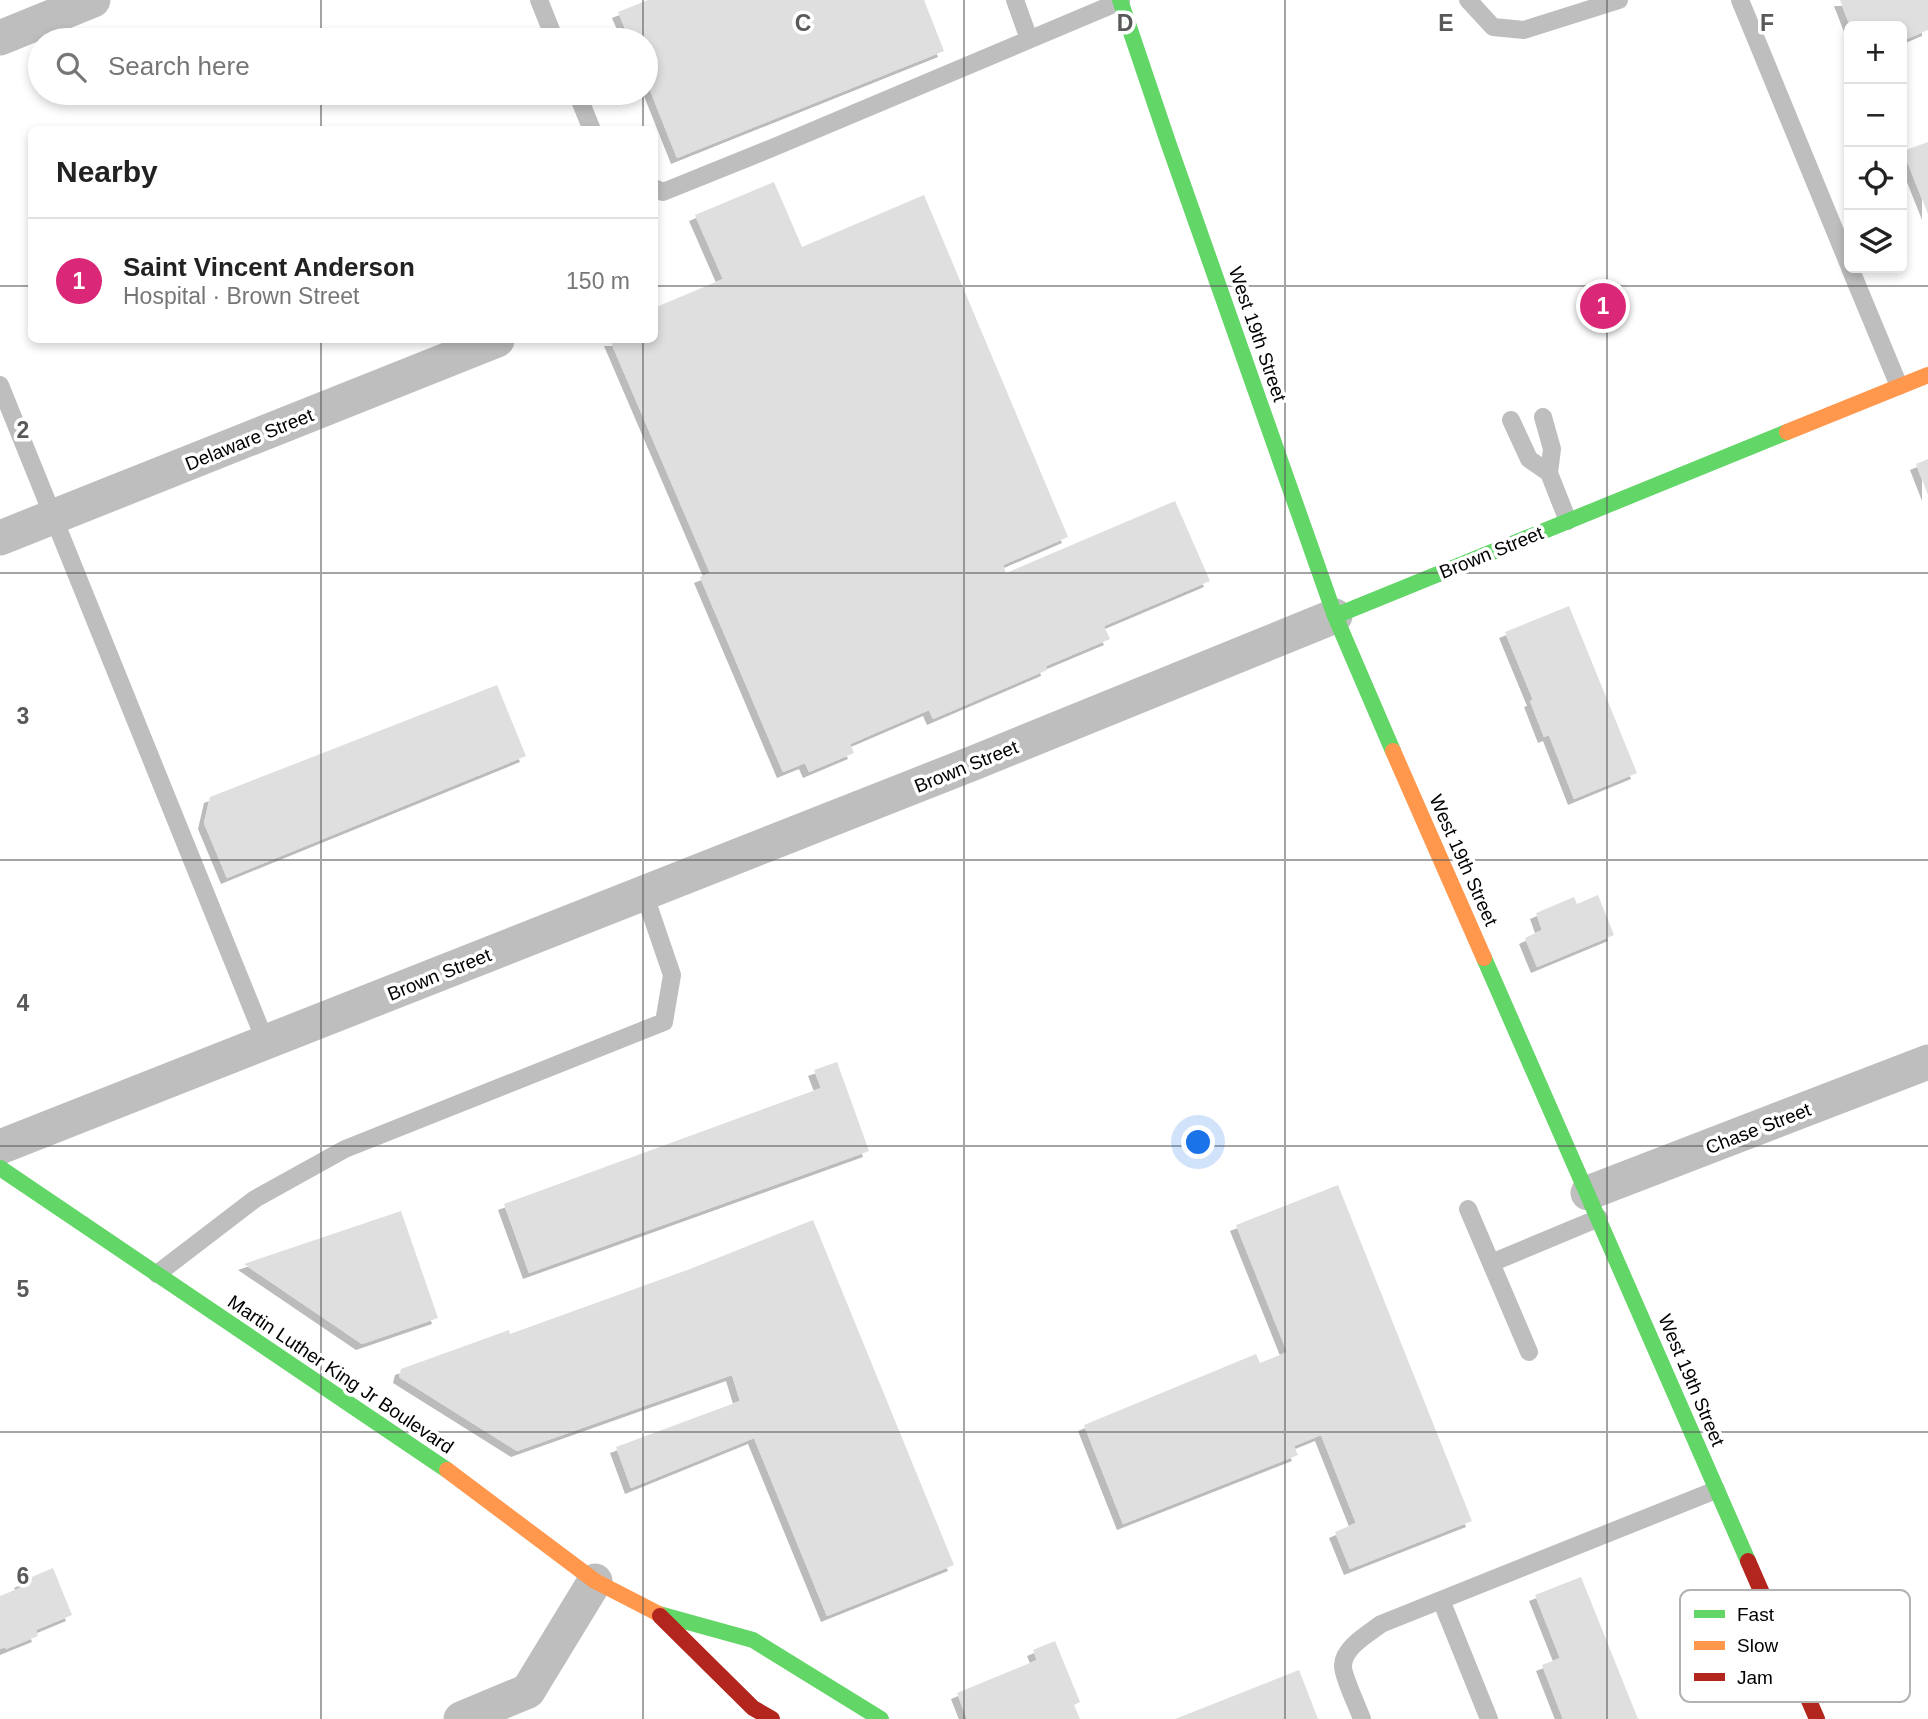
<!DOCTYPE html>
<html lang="en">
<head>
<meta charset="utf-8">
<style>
	body { margin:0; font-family:Arial,sans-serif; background:#f6f6f6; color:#222 }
	.controls { position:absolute; right:21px; top:21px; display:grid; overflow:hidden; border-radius:10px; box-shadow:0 4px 10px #0003 }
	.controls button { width:63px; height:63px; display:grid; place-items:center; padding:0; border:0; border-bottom:2px solid #e0e0e0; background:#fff; color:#222; font:35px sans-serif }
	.you { position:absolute; left:1199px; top:1143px; width:24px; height:24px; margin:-18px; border:5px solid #fff; border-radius:50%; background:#1a73e8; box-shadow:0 0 0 10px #1a73e833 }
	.badge { display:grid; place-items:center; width:46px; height:46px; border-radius:50%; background:#db2777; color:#fff; font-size:23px; font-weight:700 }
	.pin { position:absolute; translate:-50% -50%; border:4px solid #fff; box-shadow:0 2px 7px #0006 }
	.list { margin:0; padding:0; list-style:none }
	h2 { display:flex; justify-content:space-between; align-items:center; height:91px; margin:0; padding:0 28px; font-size:30px }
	h2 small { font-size:23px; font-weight:400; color:#767676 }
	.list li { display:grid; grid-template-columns:46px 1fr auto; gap:21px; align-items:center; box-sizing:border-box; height:126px; padding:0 28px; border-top:2px solid #e0e0e0 }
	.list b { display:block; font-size:26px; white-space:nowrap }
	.list p { margin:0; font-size:23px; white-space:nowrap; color:#767676 }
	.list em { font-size:23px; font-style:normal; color:#767676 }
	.icon { flex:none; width:38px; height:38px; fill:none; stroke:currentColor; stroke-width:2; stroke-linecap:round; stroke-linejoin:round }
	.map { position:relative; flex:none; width:1928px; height:1719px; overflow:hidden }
	.search { position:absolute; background:#fff; box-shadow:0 4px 10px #0003; left:28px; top:28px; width:630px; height:77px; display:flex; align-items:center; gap:18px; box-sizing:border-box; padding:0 24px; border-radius:38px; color:#767676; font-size:26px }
	.panel { position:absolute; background:#fff; box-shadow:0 4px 10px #0003; left:28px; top:126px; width:630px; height:217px; border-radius:10px }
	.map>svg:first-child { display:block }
	.building { fill:#dfdfdf; filter:url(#shadow) }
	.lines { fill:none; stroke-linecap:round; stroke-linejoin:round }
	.lane { stroke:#bebebe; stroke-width:18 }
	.street { stroke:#bebebe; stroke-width:35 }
	.fast { stroke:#63d668; stroke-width:16 }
	.slow { stroke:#ff974d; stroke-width:16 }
	.jam { stroke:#b3261e; stroke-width:16 }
	.grid { fill:none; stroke:#595959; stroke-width:2; stroke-opacity:0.55 }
	.labels { text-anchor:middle; stroke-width:7; stroke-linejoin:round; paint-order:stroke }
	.street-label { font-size:19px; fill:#000; stroke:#fff }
	.key { fill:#fff; stroke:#b2b2b2; stroke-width:2 }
	.key-label { font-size:19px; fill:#000 }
	.grid-label { font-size:23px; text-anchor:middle; font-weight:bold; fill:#595959; stroke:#fff; stroke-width:7; stroke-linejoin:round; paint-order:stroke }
</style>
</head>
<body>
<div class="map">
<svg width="1928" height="1719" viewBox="0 0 1928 1719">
	<defs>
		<filter id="shadow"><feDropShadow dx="-6" dy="6" stdDeviation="0" flood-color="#0004"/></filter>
	</defs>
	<rect width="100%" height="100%" fill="#fff"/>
	<path class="building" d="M 648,0 L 924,0 L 944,51 L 677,158 L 646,80 L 646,40 L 630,40 L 618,12 Z
		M 1840,0 L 1928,0 L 1928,30 L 1902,41 L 1902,26 L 1850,26 Z
		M 1928,142 L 1928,214 L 1903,151 Z
		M 774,182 L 802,247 L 924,195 L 1068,537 L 1003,565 L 1006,573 L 1175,501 L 1210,581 L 1104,626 L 1110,639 L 1046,666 L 1047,670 L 933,719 L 929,710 L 850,744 L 854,753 L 809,772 L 805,763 L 783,772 L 700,577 L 710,573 L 610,340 L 654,340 L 654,308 L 723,279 L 695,215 Z
		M 1928,459 L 1928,495 L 1916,464 Z
		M 1569,606 L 1637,773 L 1574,799 L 1549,735 L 1544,737 L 1530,701 L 1533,700 L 1505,632 Z
		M 497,685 L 526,756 L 227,878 L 204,823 L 210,797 Z
		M 1598,895 L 1614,935 L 1537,967 L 1525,938 L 1542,930 L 1536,913 L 1574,897 L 1577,904 Z
		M 837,1062 L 869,1151 L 529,1273 L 504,1204 L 821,1088 L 814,1070 Z
		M 1338,1185 L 1472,1521 L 1350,1569 L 1335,1532 L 1356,1523 L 1321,1435 L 1294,1446 L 1298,1455 L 1123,1524 L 1084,1425 L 1256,1354 L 1260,1363 L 1287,1352 L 1236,1225 Z
		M 401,1211 L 438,1318 L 362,1344 L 244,1264 Z
		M 813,1220 L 954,1565 L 827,1616 L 754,1438 L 631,1488 L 616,1447 L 740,1401 L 732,1375 L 517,1451 L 399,1377 L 401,1369 L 509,1330 L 510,1334 L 690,1269 Z
		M 53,1568 L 72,1615 L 36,1630 L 38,1636 L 6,1649 L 5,1647 L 0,1649 L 0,1596 L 22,1587 L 20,1582 Z
		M 1581,1577 L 1638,1719 L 1563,1719 L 1542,1665 L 1560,1658 L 1535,1595 Z
		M 1055,1641 L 1080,1702 L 1074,1705 L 1080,1719 L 967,1719 L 957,1693 L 1037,1660 L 1033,1650 Z
		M 1299,1670 L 1318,1719 L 1175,1719 Z"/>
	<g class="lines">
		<path class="lane" d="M 539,0 L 555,40
			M 1015,0 L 1029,39
			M 1468,0 L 1493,27 L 1524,30 L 1619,0
			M 1740,0 L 1849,265
			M 577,93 L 592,130
			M 654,188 L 663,192 L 772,148 L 1121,1
			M 1850,268 L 1899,386
			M 0,385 L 266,1043
			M 1543,417 L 1552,449 L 1549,473 L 1568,521
			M 1511,420 L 1529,459 L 1549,473
			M 1468,1209 L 1529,1352
			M 1491,1263 L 1599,1218
			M 157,1274 L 255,1199 L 345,1149 L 664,1022 L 672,975 L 644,893
			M 1441,1600 L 1489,1719
			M 1362,1719 C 1358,1708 1342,1674 1343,1665 C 1344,1647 1368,1634 1381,1624 L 1716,1490"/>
		<path class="street" d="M 0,38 L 93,0
			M 0,538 L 497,340
			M 0,1147 L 976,762 L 1335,616
			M 1588,1193 L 1928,1062
			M 461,1719 L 528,1691 L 595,1581"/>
		<path class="fast" d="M 1120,0 L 1169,145 L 1335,616 L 1393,751
			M 1335,616 L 1787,432
			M 1484,958 L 1748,1561
			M 0,1168 L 447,1470
			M 659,1614 L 753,1640 L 881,1719"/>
		<path class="slow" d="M 1787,432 L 1928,375
			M 1393,751 L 1484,958
			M 447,1470 L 595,1581 L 659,1614"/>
		<path class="jam" d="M 1748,1561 L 1817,1719
			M 660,1616 L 753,1708 L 772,1719"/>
	</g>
	<path class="grid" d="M 321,0 L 321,40M 643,0 L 643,40M 964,0 L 964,1719M 1285,0 L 1285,1719M 1607,0 L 1607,1719M 321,93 L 321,130M 643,93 L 643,130M 0,286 L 32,286M 654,286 L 1928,286M 321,340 L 321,1719M 643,340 L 643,1719M 0,573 L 1928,573M 0,860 L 1928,860M 0,1146 L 1928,1146M 0,1432 L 1928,1432"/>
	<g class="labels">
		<g class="street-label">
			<text transform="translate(1258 334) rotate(71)" y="7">West 19th Street</text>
			<text transform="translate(249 439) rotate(-22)" y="7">Delaware Street</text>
			<text transform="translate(1491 552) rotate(-22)" y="7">Brown Street</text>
			<text transform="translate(966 766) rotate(-22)" y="7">Brown Street</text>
			<text transform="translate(1464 860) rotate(66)" y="7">West 19th Street</text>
			<text transform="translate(439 974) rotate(-22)" y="7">Brown Street</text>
			<text transform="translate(1758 1128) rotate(-21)" y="7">Chase Street</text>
			<text transform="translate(341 1374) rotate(34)" y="7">Martin Luther King Jr Boulevard</text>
			<text transform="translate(1692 1380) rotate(67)" y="7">West 19th Street</text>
		</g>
	</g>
	<rect x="1680" y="1590" width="230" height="112" rx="10" class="key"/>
	<rect x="1694" y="1610" width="31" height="8" fill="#63d668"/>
	<rect x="1694" y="1641" width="31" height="9" fill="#ff974d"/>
	<rect x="1694" y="1673" width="31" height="8" fill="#b3261e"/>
	<g class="key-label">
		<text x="1737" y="1621">Fast</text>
		<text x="1737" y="1652">Slow</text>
		<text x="1737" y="1684">Jam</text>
	</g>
	<g class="grid-label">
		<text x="803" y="31">C</text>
		<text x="1125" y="31">D</text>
		<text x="1446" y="31">E</text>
		<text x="1767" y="31">F</text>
		<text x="23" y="438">2</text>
		<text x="23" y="724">3</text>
		<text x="23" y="1011">4</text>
		<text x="23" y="1297">5</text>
		<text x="23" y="1584">6</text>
	</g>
</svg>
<div class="controls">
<button>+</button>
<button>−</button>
<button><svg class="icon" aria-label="locate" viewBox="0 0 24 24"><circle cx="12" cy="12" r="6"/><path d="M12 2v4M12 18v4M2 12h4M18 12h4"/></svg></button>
<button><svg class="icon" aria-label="layers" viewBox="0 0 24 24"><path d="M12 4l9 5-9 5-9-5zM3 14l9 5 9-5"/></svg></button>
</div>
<div class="you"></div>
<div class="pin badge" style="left:1603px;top:306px">1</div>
<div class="search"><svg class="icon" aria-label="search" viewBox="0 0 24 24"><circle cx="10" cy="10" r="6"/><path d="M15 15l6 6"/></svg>Search here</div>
<section class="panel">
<h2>Nearby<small></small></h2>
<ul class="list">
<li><span class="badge">1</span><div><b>Saint Vincent Anderson</b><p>Hospital · Brown Street</p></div><em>150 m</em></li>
</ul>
</section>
</div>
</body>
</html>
